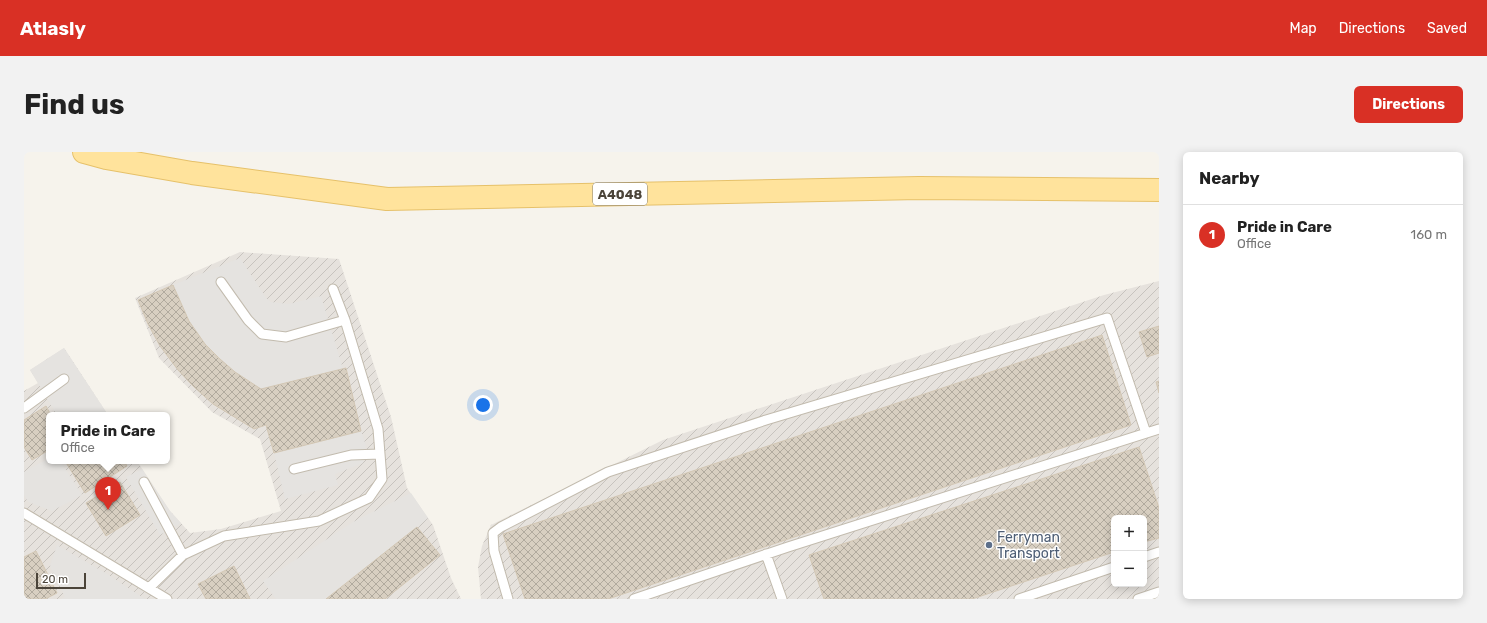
<!DOCTYPE html>
<html lang="en">
<head>
<meta charset="utf-8">
<style>
	body { margin:0; font-family:Rubik,sans-serif; background:#f2f2f2; color:#222 }
	.controls { position:absolute; right:12px; bottom:12px; display:grid; overflow:hidden; border-radius:6px; box-shadow:0 2px 10px #0003 }
	.controls button { width:36px; height:36px; display:grid; place-items:center; padding:0; border:0; border-bottom:1px solid #e0e0e0; background:#fff; color:#222; font:20px sans-serif }
	.scale { position:absolute; left:12px; bottom:10px; width:50px; box-sizing:border-box; padding-left:4px; border:2px solid #4b4439; border-top:0; font-size:11px; line-height:14px; white-space:nowrap; color:#4b4439; -webkit-text-stroke:3px #fff; paint-order:stroke }
	.you { position:absolute; left:459px; top:253px; width:14px; height:14px; margin:-10px; border:3px solid #fff; border-radius:50%; background:#1a73e8; box-shadow:0 0 0 6px #1a73e833 }
	.badge { display:grid; place-items:center; width:26px; height:26px; border-radius:50%; background:#d93025; color:#fff; font-size:13px; font-weight:700 }
	.pin { position:absolute; translate:-50% -33px; filter:drop-shadow(0 1px 2px #0008) }
	.pin::after { content:''; position:absolute; top:21px; width:14px; height:12px; background:inherit; clip-path:polygon(0 0,100% 0,50% 100%) }
	.popup { position:absolute; left:22px; top:260px; width:124px; height:52px; box-sizing:border-box; display:grid; place-content:center; border-radius:6px; background:#fff; filter:drop-shadow(0 1px 3px #0005); font-size:13px; white-space:nowrap; color:#767676 }
	.popup b { font-size:15px; color:#222 }
	.popup::after { content:''; position:absolute; left:50%; top:100%; margin-left:-8px; border:8px solid transparent; border-top-color:#fff }
	.list { margin:0; padding:0; list-style:none }
	h2 { display:flex; justify-content:space-between; align-items:center; height:52px; margin:0; padding:0 16px; font-size:17px }
	h2 small { font-size:13px; font-weight:400; color:#767676 }
	.list li { display:grid; grid-template-columns:26px 1fr auto; gap:12px; align-items:center; box-sizing:border-box; height:60px; padding:0 16px; border-top:1px solid #e0e0e0 }
	.list b { display:block; font-size:15px; white-space:nowrap }
	.list p { margin:0; font-size:13px; white-space:nowrap; color:#767676 }
	.list em { font-size:13px; font-style:normal; color:#767676 }
	.map { position:relative; flex:none; width:1135px; height:447px; overflow:hidden; border-radius:6px }
	header { display:flex; align-items:center; gap:24px; box-sizing:border-box; height:56px; padding:0 20px; background:#d93025; color:#fff }
	header strong { font-size:19px }
	nav { display:flex; gap:22px; margin-inline-start:auto; font-size:14px }
	.intro { display:flex; align-items:center; justify-content:space-between; box-sizing:border-box; height:96px; padding:0 24px }
	h1 { margin:0; font-size:28px }
	.button { padding:10px 18px; border-radius:6px; background:#d93025; color:#fff; font-size:14px; font-weight:700 }
	main { display:flex; gap:24px; padding:0 24px }
	aside { flex:1; background:#fff; border-radius:6px; box-shadow:0 2px 10px #0003 }
	.map>svg:first-child { display:block }
	.industrial { fill:url(#industrial-furrows); fill-rule:evenodd }
	.parking { fill:#e5e3e0 }
	.building { fill:url(#building-cross-hatch); stroke:#d3c7b4 }
	.lines { fill:none; stroke-linecap:round; stroke-linejoin:round }
	.lane-casing { stroke:#c2bbae; stroke-width:11 }
	.primary-casing { stroke:#e6c16a; stroke-width:24 }
	.lane { stroke:#fff; stroke-width:9 }
	.primary { stroke:#ffe39c; stroke-width:22 }
	.service-dot { fill:#5c6f8a; stroke:#fff; stroke-width:1.5 }
	.labels { text-anchor:middle; stroke-width:3; stroke-linejoin:round; paint-order:stroke }
	.shield { fill:#fff; stroke:#817c74; stroke-width:1 }
	.shield-label { font-size:13px; font-weight:bold; fill:#4b4439 }
	.service-label { font-size:14px; fill:#4e5e75; stroke:#fff; text-anchor:start }
</style>
</head>
<body>
<header>
<strong>Atlasly</strong>
<nav><a>Map</a><a>Directions</a><a>Saved</a></nav>
</header>
<div class="intro"><h1>Find us</h1><a class="button">Directions</a></div>
<main>
<div class="map">
<svg width="1135" height="447" viewBox="0 0 1135 447">
	<defs>
		<pattern id="industrial-furrows" width="10" height="10" patternUnits="userSpaceOnUse"><rect width="10" height="10" fill="#e6e2dd"/><path d="M-1 1l2-2M0 10L10 0M9 11l2-2" fill="none" stroke="#c7c3be"/></pattern>
		<pattern id="building-cross-hatch" width="8" height="8" patternUnits="userSpaceOnUse"><rect width="8" height="8" fill="#d8cfc1"/><path d="M0 0l8 8M0 8l8-8" fill="none" stroke="#b1aa9e"/></pattern>
	</defs>
	<rect width="100%" height="100%" fill="#f6f3ec"/>
	<path class="industrial" d="M 216,100 L 315,107 L 367,265 L 383,336 L 409,373 L 427,426 L 437,447 L 0,447 L 0,239 L 14,231 L 6,218 L 40,196 L 84,263 L 25,263 L 25,309 L 113,309 L 146,359 L 166,381 L 197,377 L 257,359 L 236,287 L 188,260 L 135,206 L 111,146 Z
		M 1135,129 L 1135,447 L 457,447 L 454,415 L 458,394 L 467,373 L 639,288 L 1080,143 ZM 1090,366 L 1120,366 L 1120,432 L 1090,432 Z"/>
	<path class="parking" d="M 216,106 L 242,146 L 247,150 L 265,152 L 297,144 L 319,217 L 237,237 L 211,220 L 196,207 L 181,192 L 165,169 L 149,133 Z
		M 40,196 L 84,263 L 33,263 L 6,218 Z
		M 337,279 L 342,294 L 339,311 L 311,322 L 314,333 L 261,347 L 250,301 Z
		M 25,306 L 25,309 L 36,309 L 58,343 L 28,359 L 4,350 L 0,343 L 0,320 Z
		M 118,317 L 146,359 L 157,371 L 136,383 L 102,325 Z
		M 387,341 L 404,366 L 302,447 L 252,447 L 239,429 L 329,370 Z
		M 33,393 L 83,422 L 121,447 L 37,447 L 41,445 L 26,414 Z"/>
	<path class="building" d="M 149,133 L 165,169 L 181,192 L 196,207 L 211,220 L 237,237 L 322,216 L 337,279 L 250,301 L 242,273 L 230,277 L 189,252 L 169,234 L 154,218 L 136,194 L 124,172 L 114,148 Z
		M 1135,174 L 1135,201 L 1123,205 L 1115,180 Z
		M 1078,183 L 1107,273 L 584,447 L 501,447 L 479,382 Z
		M 1135,229 L 1135,241 L 1132,230 Z
		M 22,254 L 27,263 L 25,263 L 25,298 L 8,308 L 0,295 L 0,268 Z
		M 1115,295 L 1135,356 L 1135,386 L 1120,390 L 1120,366 L 1090,366 L 1090,400 L 948,447 L 800,447 L 785,403 Z
		M 41,309 L 100,309 L 103,314 L 61,341 Z
		M 96,330 L 116,363 L 82,384 L 62,351 Z
		M 393,375 L 416,403 L 361,447 L 302,447 Z
		M 12,399 L 33,441 L 21,447 L 0,447 L 0,405 Z
		M 210,414 L 226,447 L 182,447 L 174,432 Z"/>
	<g class="lines">
		<defs>
			<path id="lane" d="M 197,130 L 224,168 L 238,182 L 262,185 L 321,168
				M 0,256 L 40,227
				M 270,317 L 327,303 L 356,302
				M 120,330 L 159,403
				M 0,361 L 143,447
				M 742,402 L 758,447
				M 1120,405 L 1135,400
				M 125,436 L 159,403 L 200,384 L 295,369 L 345,346 L 358,327 L 354,277 L 321,168 L 309,137
				M 484,447 L 470,399 L 469,381 L 477,375 L 584,320 L 742,268 L 1083,166 L 1122,281
				M 610,447 L 764,395 L 1135,277
				M 995,447 L 1090,415
				M 1114,447 L 1135,440"/>
			<path id="primary" d="M 60,0 L 82,6 L 168,21 L 363,47 L 895,36 L 1135,38"/>
		</defs>
		<use href="#lane" class="lane-casing"/>
		<use href="#primary" class="primary-casing"/>
		<use href="#lane" class="lane"/>
		<use href="#primary" class="primary"/>
	</g>
	<circle class="service-dot" cx="965" cy="393" r="4"/>
	<g class="labels">
		<rect class="shield" x="569" y="31" width="54" height="22" rx="3"/>
		<g class="shield-label">
			<text x="596" y="47">A4048</text>
		</g>
		<g class="service-label">
			<text x="973" y="390">Ferryman<tspan x="973" dy="16">Transport</tspan></text>
		</g>
	</g>
</svg>
<div class="controls">
<button>+</button>
<button>−</button>
</div>
<div class="scale">20 m</div>
<div class="you"></div>
<div class="pin badge" style="left:84px;top:358px">1</div>
<div class="popup"><b>Pride in Care</b>Office</div>
</div>
<aside>
<h2>Nearby<small></small></h2>
<ul class="list">
<li><span class="badge">1</span><div><b>Pride in Care</b><p>Office</p></div><em>160 m</em></li>
</ul>
</aside>
</main>
</body>
</html>
